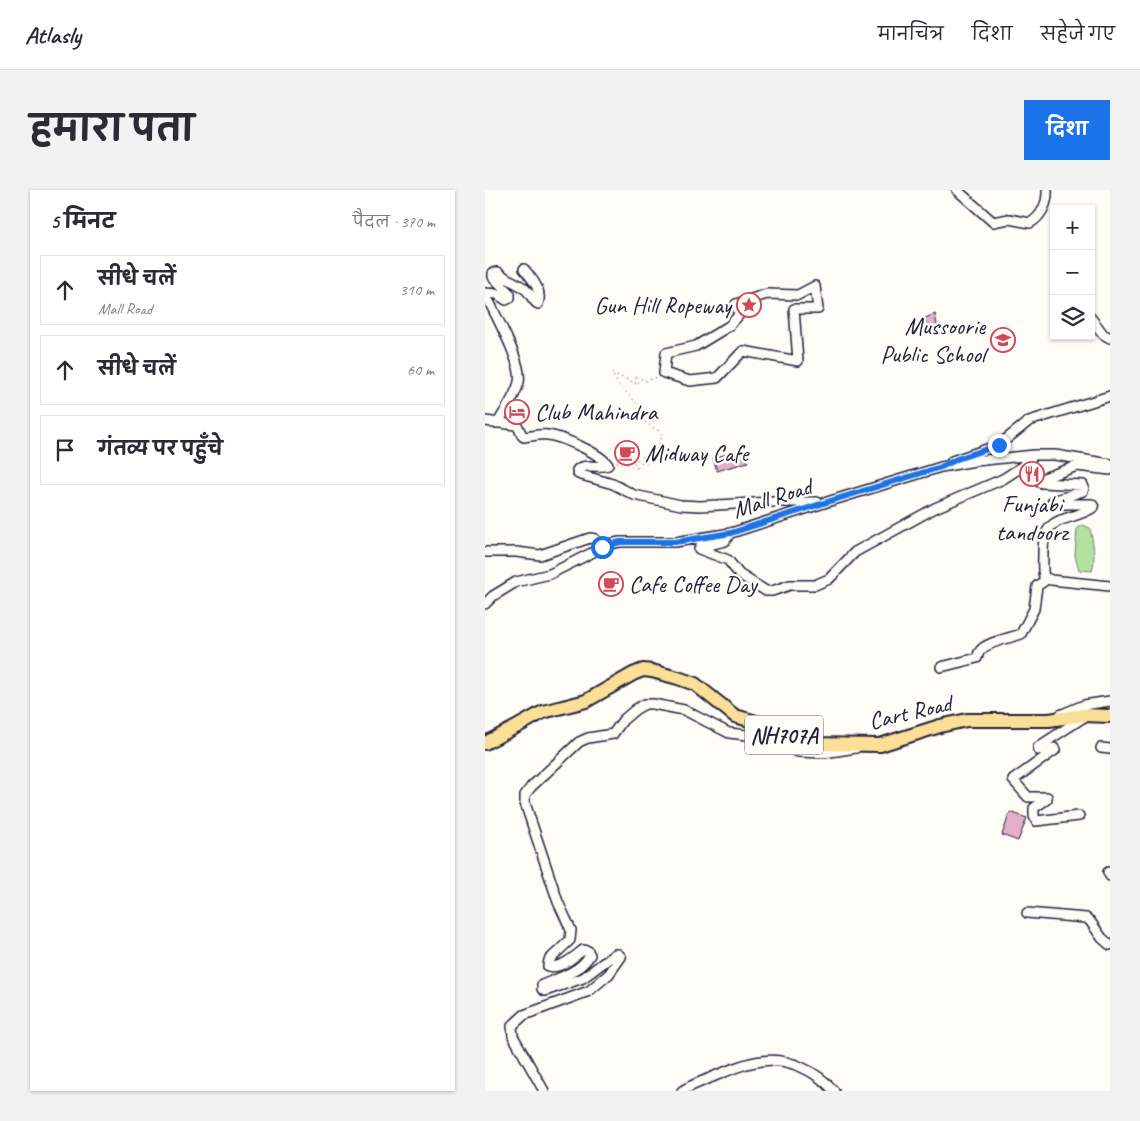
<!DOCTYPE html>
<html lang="hi">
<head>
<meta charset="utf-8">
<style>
	body { margin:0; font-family:Caveat,"Playpen Sans Deva",sans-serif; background:#f2f2f3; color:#2b2b33 }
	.controls { position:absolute; right:15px; top:15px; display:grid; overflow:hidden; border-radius:0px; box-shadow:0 1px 4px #0004 }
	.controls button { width:45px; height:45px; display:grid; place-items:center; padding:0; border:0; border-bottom:1px solid #e1e1e2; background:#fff; color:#2b2b33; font:25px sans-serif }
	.stop { position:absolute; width:15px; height:15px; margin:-11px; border:4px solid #1a73e8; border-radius:50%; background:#fff }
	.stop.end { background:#1a73e8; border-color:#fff; box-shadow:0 1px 5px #0008 }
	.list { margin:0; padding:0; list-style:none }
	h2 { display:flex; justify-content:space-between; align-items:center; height:65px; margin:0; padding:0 20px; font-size:21px }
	h2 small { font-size:16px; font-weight:400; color:#7c7c81 }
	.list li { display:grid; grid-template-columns:32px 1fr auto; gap:15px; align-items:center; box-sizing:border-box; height:70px; margin:0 10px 10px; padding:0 10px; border:1px solid #e1e1e2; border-radius:0px }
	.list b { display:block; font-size:19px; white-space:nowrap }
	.list p { margin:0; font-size:16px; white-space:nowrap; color:#7c7c81 }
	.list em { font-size:16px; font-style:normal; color:#7c7c81 }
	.icon { flex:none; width:28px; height:28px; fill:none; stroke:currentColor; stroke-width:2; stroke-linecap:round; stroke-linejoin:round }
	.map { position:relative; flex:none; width:625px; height:901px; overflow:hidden; border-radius:0px }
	header { display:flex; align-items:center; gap:30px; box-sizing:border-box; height:70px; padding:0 25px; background:#fff; border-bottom:1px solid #e1e1e2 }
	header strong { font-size:24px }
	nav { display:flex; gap:28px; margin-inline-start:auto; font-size:18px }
	.intro { display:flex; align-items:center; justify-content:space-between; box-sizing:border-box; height:120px; padding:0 30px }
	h1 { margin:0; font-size:35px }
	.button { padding:12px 22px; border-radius:0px; background:#1a73e8; color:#fff; font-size:18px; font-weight:700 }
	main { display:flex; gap:30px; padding:0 30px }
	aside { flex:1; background:#fff; border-radius:0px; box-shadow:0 1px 4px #0004 }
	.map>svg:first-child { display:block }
	.green { fill:#b4e1a0; stroke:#6b826e }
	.building { fill:#e4afc8; stroke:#22223b }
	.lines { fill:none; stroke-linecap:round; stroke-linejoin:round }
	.minor-casing { stroke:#22223b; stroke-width:12 }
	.highway-casing { stroke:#22223b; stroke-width:16 }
	.path { stroke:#22223b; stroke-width:1; stroke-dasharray:1 4; stroke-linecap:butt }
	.minor { stroke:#fdfcf7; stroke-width:9 }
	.highway { stroke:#fbdf96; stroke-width:12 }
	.route { stroke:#1a73e8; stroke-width:6 }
	.labels { text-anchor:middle; stroke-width:5; stroke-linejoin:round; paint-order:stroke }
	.shield { fill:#fdfcf7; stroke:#646373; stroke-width:1 }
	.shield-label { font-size:22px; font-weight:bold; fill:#22223b }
	.poi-label { font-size:24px; fill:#22223b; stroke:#fdfcf7; text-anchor:start }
	.street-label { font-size:24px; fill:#22223b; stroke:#fdfcf7 }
</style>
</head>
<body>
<header>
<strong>Atlasly</strong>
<nav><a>मानचित्र</a><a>दिशा</a><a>सहेजे गए</a></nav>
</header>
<div class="intro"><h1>हमारा पता</h1><a class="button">दिशा</a></div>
<main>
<aside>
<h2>5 मिनट<small>पैदल · 370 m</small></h2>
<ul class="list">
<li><svg class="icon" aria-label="ahead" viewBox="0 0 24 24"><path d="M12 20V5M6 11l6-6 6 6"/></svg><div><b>सीधे चलें</b><p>Mall Road</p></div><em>310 m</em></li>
<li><svg class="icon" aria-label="ahead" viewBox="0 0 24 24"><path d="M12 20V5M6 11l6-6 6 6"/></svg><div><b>सीधे चलें</b></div><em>60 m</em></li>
<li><svg class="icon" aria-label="arrive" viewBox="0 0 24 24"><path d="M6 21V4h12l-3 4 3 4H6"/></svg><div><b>गंतव्य पर पहुँचे</b></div></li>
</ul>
</aside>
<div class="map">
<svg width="625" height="901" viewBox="0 0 625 901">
	<rect width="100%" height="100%" fill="#fdfcf7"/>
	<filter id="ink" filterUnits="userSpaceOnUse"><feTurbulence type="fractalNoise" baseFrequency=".02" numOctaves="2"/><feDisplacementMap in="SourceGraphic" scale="10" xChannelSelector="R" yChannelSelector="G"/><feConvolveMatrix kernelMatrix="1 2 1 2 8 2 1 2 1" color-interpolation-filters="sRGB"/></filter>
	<g filter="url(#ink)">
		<path class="green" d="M 598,335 L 605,338 C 608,352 611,367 607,381 L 594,380 L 590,366 L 592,339 Z"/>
		<path class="building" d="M 450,124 L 453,140 L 443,143 L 440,128 Z
			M 260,259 L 263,272 L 232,281 L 228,268 Z
			M 525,622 L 542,628 L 533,651 L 517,645 Z"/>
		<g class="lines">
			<defs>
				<path id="minor" d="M 472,0 L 508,32 L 524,29 L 545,33 C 556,27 563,13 562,0
					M 330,96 L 333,119 L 309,119 L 313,171 L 258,161 L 232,188 L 205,191 L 179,183 L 181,163 L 211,156 L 244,136 L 254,125 L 251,114 L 282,104 L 313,105 Z
					M 0,103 L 12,104 L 21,110 L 25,108 L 25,104 L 8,87 L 8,83 L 13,82 C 21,90 32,92 40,99 C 46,103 47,111 53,114 C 58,100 47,89 39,79
					M 0,108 L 5,113 C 13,131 38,174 34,192 C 31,206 20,220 13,233 L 8,233
					M 606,128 L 618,144 L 625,148
					M 0,231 L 31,235 C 36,238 34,244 39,247 C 47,246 55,244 63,245 C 77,247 115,263 123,275 C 113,279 101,272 92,280 L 93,284 L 128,294 L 149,305 L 196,315 L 215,316 L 286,312 L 332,312
					M 467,271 L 514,255 L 544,231 L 625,206
					M 625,280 L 592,276 L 556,289 L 554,292 L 557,293 L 598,295 L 599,298 L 598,301 L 568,311 L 567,313 L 569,314 L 607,314 L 609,317 C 583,334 557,322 558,364 C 558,372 557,380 559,387 L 566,390 L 625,396
					M 245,343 L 240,351 L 215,357 L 214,359 L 243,370 L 254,384 L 281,401 L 287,401 L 305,395 L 330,395 L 344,389 L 370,362 L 450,318 L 518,289 L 535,278 L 549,265
					M 0,362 L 31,362 L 55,365 L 105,348 L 110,349 L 117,357
					M 0,414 L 8,406 L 31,392 L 65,384 L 124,354 L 135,352 L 190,352 L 246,343 L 342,312 L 456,277 L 490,271 L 549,265 L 570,265 L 625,274
					M 456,477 L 492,468 C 493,466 493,463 495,461 C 501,452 526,448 536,444 L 549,419 L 552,396 L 562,389
					M 575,525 L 599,515 L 625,511
					M 616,558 L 625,559
					M 594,626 L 551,631 L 549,626 L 549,618 L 562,609 L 562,607 L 543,607 L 528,590 L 570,560 L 569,558 L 553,560 L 553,557 L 599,527
					M 623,682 L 625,686
					M 542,723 L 601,728 L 605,731 L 617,748 L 625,755
					M 59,901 L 28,846 L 27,836 L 39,825 L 104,801 L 124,784 L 136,767 L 133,764 L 130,764 L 98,788 L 60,801 L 57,799 L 57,795 C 74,788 95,782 105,765 L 103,761 L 98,760 C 89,767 75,780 63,776 L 64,770 L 85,750 L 86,740 L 73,712 L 40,613 L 40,605 L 46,597 L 94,552 L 103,548 L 128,544 L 138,530 L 151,519 L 160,514 L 168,514 L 199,520 L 244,543 L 271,546 L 313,562 L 339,563 L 371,558
					M 197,901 C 206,895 216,892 225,888 C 242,881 259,873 277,871 C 303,867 333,882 349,901"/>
				<path id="highway" d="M 0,553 L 33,536 L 58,522 L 101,511 L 148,484 L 158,480 L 167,481 L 193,488 L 210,494 L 250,526 L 286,536 L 312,552 L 326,554 L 395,555 L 455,536 L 482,530 L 564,530 L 599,525 L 625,526"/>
			</defs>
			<use href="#minor" class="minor-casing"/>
			<use href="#highway" class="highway-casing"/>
			<path class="path" d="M 132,272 L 139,273 L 154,279 L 142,263 L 159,274 L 162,273 L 157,269 L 157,267 L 177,271 L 171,262 L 177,246 L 175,242 L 152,227 L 151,226 L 153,226 L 169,231 L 132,193 L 127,183 L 152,194 L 154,193 L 149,187 L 150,186 L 161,191 L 172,187"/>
			<use href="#minor" class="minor"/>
			<use href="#highway" class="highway"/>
		</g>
	</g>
	<g class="lines" filter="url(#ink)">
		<path class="route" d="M 117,357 L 135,352 L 190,352 L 246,343 L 342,312 L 456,277 L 472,269 L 514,255"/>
	</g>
	<defs>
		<symbol id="sight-ring" viewBox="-11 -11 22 22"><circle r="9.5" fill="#fdfcf7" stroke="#d1495b" stroke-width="1.5"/><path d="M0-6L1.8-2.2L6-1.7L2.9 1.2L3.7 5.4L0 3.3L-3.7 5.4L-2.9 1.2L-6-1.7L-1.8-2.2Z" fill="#d1495b"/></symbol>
		<symbol id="school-ring" viewBox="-11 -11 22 22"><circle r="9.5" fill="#fdfcf7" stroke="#d1495b" stroke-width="1.5"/><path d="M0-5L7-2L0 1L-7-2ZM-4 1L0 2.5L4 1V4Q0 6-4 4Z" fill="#d1495b"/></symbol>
		<symbol id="hotel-ring" viewBox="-11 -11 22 22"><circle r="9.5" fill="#fdfcf7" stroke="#d1495b" stroke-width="1.5"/><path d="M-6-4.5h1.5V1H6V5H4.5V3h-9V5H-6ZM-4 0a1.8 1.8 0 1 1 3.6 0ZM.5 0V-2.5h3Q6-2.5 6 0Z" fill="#d1495b"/></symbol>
		<symbol id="cafe-ring" viewBox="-11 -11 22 22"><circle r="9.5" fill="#fdfcf7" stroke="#d1495b" stroke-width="1.5"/><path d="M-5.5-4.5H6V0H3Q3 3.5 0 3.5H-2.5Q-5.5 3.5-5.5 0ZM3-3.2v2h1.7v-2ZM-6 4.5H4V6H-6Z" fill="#d1495b"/></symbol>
		<symbol id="restaurant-ring" viewBox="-11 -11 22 22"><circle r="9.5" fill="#fdfcf7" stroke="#d1495b" stroke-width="1.5"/><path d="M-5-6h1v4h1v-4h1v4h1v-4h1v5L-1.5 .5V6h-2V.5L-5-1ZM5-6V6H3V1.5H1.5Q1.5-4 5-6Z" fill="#d1495b"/></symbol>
	</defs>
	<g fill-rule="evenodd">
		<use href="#sight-ring" x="250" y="101" width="28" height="28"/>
		<use href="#school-ring" x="504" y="136" width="28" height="28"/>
		<use href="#hotel-ring" x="18" y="208" width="28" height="28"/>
		<use href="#cafe-ring" x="128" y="249" width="28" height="28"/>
		<use href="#restaurant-ring" x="533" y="270" width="28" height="28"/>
		<use href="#cafe-ring" x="112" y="380" width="28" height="28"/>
	</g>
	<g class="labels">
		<rect class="shield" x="260" y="525.5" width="78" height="39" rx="4"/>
		<g class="shield-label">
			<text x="299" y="553">NH707A</text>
		</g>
		<g class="poi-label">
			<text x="246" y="123" text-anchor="end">Gun Hill Ropeway</text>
			<text x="500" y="144" text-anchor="end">Mussoorie<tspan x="500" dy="28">Public School</tspan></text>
			<text x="50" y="230">Club Mahindra</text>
			<text x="160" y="271">Midway Cafe</text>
			<text x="547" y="322" text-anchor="middle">Funjabi<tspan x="547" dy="28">tandoorz</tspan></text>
			<text x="144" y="402">Cafe Coffee Day</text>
		</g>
		<g class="street-label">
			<text transform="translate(287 308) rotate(-18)" y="8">Mall Road</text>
			<text transform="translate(425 522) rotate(-13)" y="8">Cart Road</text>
		</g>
	</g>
</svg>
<div class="controls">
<button>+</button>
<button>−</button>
<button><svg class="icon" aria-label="layers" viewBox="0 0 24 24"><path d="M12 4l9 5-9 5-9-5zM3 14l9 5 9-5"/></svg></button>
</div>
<div class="stop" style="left:117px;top:357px"></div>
<div class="stop end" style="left:514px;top:255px"></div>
</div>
</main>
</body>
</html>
